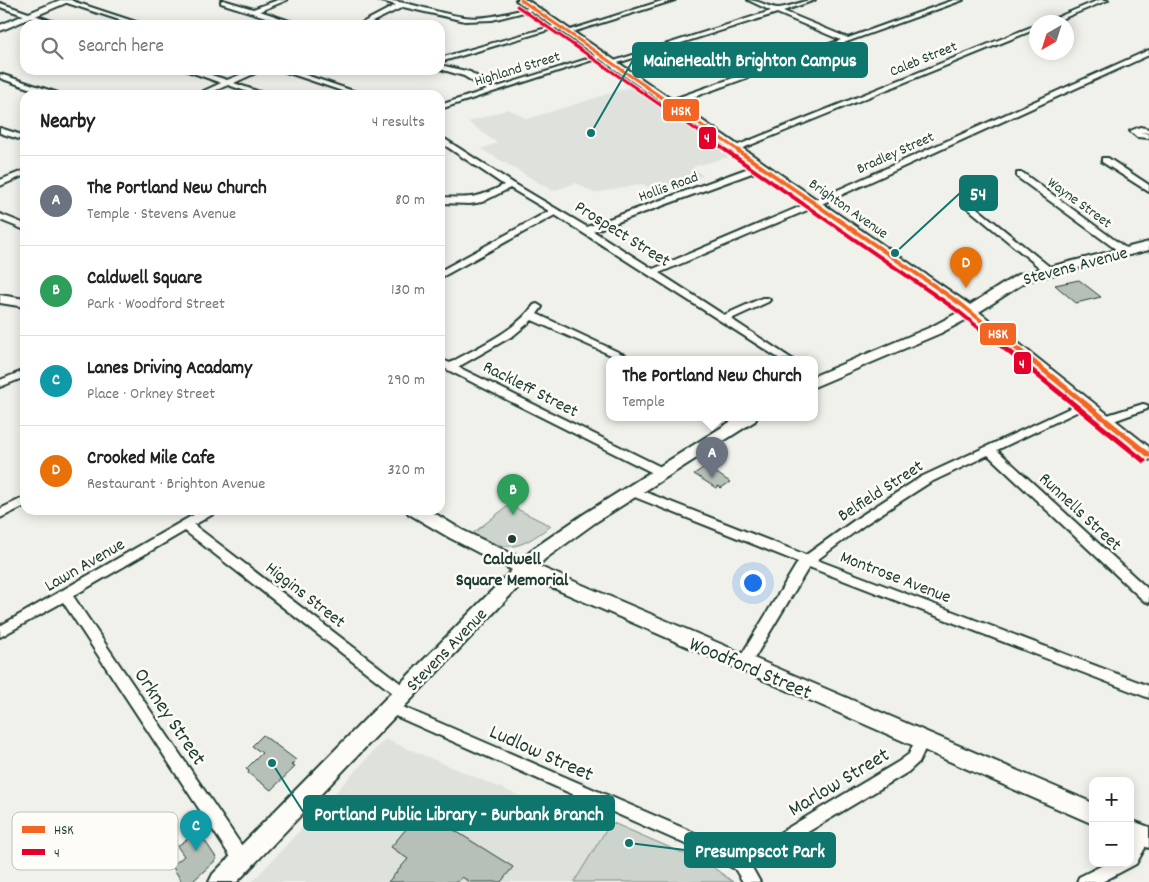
<!DOCTYPE html>
<html lang="en">
<head>
<meta charset="utf-8">
<style>
	body { margin:0; font-family:Dekko,sans-serif; background:#f2f2f2; color:#222 }
	.controls { position:absolute; right:15px; bottom:15px; display:grid; overflow:hidden; border-radius:10px; box-shadow:0 2px 12px #0003 }
	.controls button { width:45px; height:45px; display:grid; place-items:center; padding:0; border:0; border-bottom:1px solid #e0e0e0; background:#fff; color:#222; font:25px sans-serif }
	.compass { position:absolute; left:1029px; top:15px; width:45px; height:45px; border-radius:50%; background:#fff; box-shadow:0 2px 12px #0003; rotate:219deg }
	.you { position:absolute; left:752px; top:582px; width:18px; height:18px; margin:-12px; border:4px solid #fff; border-radius:50%; background:#1a73e8; box-shadow:0 0 0 8px #1a73e833 }
	.badge { display:grid; place-items:center; width:32px; height:32px; border-radius:50%; background:#ea580c; color:#fff; font-size:16px; font-weight:700 }
	.pin { position:absolute; translate:-50% -41px; filter:drop-shadow(0 1px 2px #0008) }
	.pin::after { content:''; position:absolute; top:26px; width:18px; height:15px; background:inherit; clip-path:polygon(0 0,100% 0,50% 100%) }
	.popup { position:absolute; left:606px; top:356px; width:212px; height:65px; box-sizing:border-box; display:grid; place-content:center; border-radius:10px; background:#fff; filter:drop-shadow(0 1px 4px #0005); font-size:16px; white-space:nowrap; color:#767676 }
	.popup b { font-size:19px; color:#222 }
	.popup::after { content:''; position:absolute; left:50%; top:100%; margin-left:-10px; border:10px solid transparent; border-top-color:#fff }
	.list { margin:0; padding:0; list-style:none }
	h2 { display:flex; justify-content:space-between; align-items:center; height:65px; margin:0; padding:0 20px; font-size:21px }
	h2 small { font-size:16px; font-weight:400; color:#767676 }
	.list li { display:grid; grid-template-columns:32px 1fr auto; gap:15px; align-items:center; box-sizing:border-box; height:90px; padding:0 20px; border-top:1px solid #e0e0e0 }
	.list b { display:block; font-size:19px; white-space:nowrap }
	.list p { margin:0; font-size:16px; white-space:nowrap; color:#767676 }
	.list em { font-size:16px; font-style:normal; color:#767676 }
	.icon { flex:none; width:28px; height:28px; fill:none; stroke:currentColor; stroke-width:2; stroke-linecap:round; stroke-linejoin:round }
	.map { position:relative; flex:none; width:1149px; height:882px; overflow:hidden }
	.search { position:absolute; background:#fff; box-shadow:0 2px 12px #0003; left:20px; top:20px; width:425px; height:55px; display:flex; align-items:center; gap:12px; box-sizing:border-box; padding:0 18px; border-radius:15px; color:#767676; font-size:19px }
	.panel { position:absolute; background:#fff; box-shadow:0 2px 12px #0003; left:20px; top:90px; width:425px; height:425px; border-radius:15px }
	.map>svg:first-child { display:block }
	.built { fill:#dfe2dc }
	.green { fill:#cdd3cd; stroke:#768880 }
	.building { fill:#b6bfb8; stroke:#1f3d34 }
	.lines { fill:none; stroke-linecap:round; stroke-linejoin:round }
	.minor-casing { stroke:#1f3d34; stroke-width:4 }
	.secondary-casing { stroke:#1f3d34; stroke-width:4 }
	.minor { fill:#fdfcf7; fill-rule:evenodd }
	.secondary { fill:#fdfcf7; fill-rule:evenodd }
	.bus-1-far2-casing { stroke:#fdfcf7; stroke-width:5.5 }
	.bus-1-far1-casing { stroke:#fdfcf7; stroke-width:7 }
	.bus-1-casing { stroke:#fdfcf7; stroke-width:9 }
	.bus-2-far2-casing { stroke:#fdfcf7; stroke-width:5.5 }
	.bus-2-far1-casing { stroke:#fdfcf7; stroke-width:7 }
	.bus-2-casing { stroke:#fdfcf7; stroke-width:9 }
	.bus-1-far2 { stroke:#f26522; stroke-width:3 }
	.bus-1-far1 { stroke:#f26522; stroke-width:4 }
	.bus-1 { stroke:#f26522; stroke-width:5 }
	.bus-2-far2 { stroke:#e4002b; stroke-width:3 }
	.bus-2-far1 { stroke:#e4002b; stroke-width:4 }
	.bus-2 { stroke:#e4002b; stroke-width:5 }
	.poi-dot { fill:#1f3d34; stroke:#fdfcf7; stroke-width:2 }
	.labels { text-anchor:middle; stroke-width:5; stroke-linejoin:round; paint-order:stroke }
	.far-street-label { font-size:15px; fill:#1f3d34; stroke:#fdfcf7 }
	.street-label { font-size:18px; fill:#1f3d34; stroke:#fdfcf7 }
	.poi-label { font-size:18px; font-weight:bold; fill:#1f3d34; stroke:#fdfcf7 }
	.near-street-label { font-size:21px; fill:#1f3d34; stroke:#fdfcf7 }
	.key { fill:#fdfcf7; stroke:#bac3bc; stroke-width:1 }
	.key-label { font-size:14px; fill:#1f3d34 }
	.leader { fill:none; stroke:#0f766e; stroke-width:2 }
	.callout-dot { fill:#0f766e; stroke:#fdfcf7; stroke-width:2 }
	.callout { fill:#0f766e; stroke:#0f766e; stroke-width:2 }
	.callout-label { font-size:19px; text-anchor:middle; font-weight:bold; fill:#fff }
	.line-badge { stroke:#fdfcf7; stroke-width:2 }
	.badge-label { font-size:14px; text-anchor:middle; font-weight:bold; fill:#fff }
</style>
</head>
<body>
<div class="map">
<svg width="1149" height="882" viewBox="0 0 1149 882">
	<rect width="100%" height="100%" fill="#f0f1eb"/>
	<filter id="ink" filterUnits="userSpaceOnUse"><feTurbulence type="fractalNoise" baseFrequency=".02" numOctaves="2"/><feDisplacementMap in="SourceGraphic" scale="10" xChannelSelector="R" yChannelSelector="G"/><feConvolveMatrix kernelMatrix="1 2 1 2 8 2 1 2 1" color-interpolation-filters="sRGB"/></filter>
	<g filter="url(#ink)">
		<path class="built" d="M 634,86 L 732,156 L 693,167 L 703,176 L 659,192 L 642,184 L 594,193 L 576,183 L 553,191 L 481,149 L 497,143 L 468,122 L 509,109 L 527,119 Z
			M 385,739 L 724,882 L 252,882 Z"/>
		<path class="green" d="M 509,505 L 551,526 C 515,551 512,552 472,534 Z
			M 611,822 L 710,865 L 733,882 L 574,882 Z"/>
		<path class="building" d="M 1079,280 L 1101,297 L 1076,303 L 1055,285 Z
			M 706,466 L 730,482 L 721,488 L 719,486 L 716,488 L 694,474 Z
			M 263,735 L 296,760 L 291,765 L 295,767 L 271,790 L 248,773 L 249,771 L 246,769 L 262,753 L 252,746 Z
			M 422,810 L 513,867 L 501,882 L 470,882 L 462,877 L 458,882 L 388,882 L 408,859 L 391,847 Z
			M 199,832 L 217,859 L 192,882 L 182,882 L 172,866 L 184,856 L 177,846 Z"/>
		<g class="lines">
			<defs>
				<path id="minor" d="M 64,0 L 69,0 L 145,25 L 135,25 L 64,2 Z
					M 223,0 L 253,9 L 278,0 L 287,0 L 260,11 L 301,25 L 291,25 L 221,3 L 221,1 Z
					M 378,0 C 407,0 434,13 464,17 C 487,20 511,12 533,7 L 536,9 L 492,20 L 465,21 L 403,7 L 366,25 L 358,25 L 396,5 Z
					M 665,0 L 675,0 L 569,33 L 564,32 Z
					M 748,0 C 759,0 771,9 779,8 C 792,7 802,0 815,0 L 783,11 L 848,38 L 954,0 L 963,0 L 671,105 L 667,103 L 668,101 L 841,40 L 777,13 L 614,64 L 608,63 L 771,11 Z
					M 1099,0 L 1108,0 L 1054,22 L 1046,22 Z
					M 0,3 L 60,24 L 61,25 L 52,25 L 0,7 Z
					M 557,25 L 562,26 L 440,62 L 440,58 Z
					M 1036,25 L 1036,29 L 738,150 L 731,148 Z
					M 1149,50 L 1149,55 L 817,206 L 659,273 L 724,315 L 762,298 L 768,298 L 770,300 L 768,302 L 731,319 L 792,359 L 780,359 L 555,215 L 440,278 L 440,271 L 549,211 L 510,188 L 482,202 L 470,204 L 440,203 L 440,197 C 471,198 476,199 504,185 L 440,142 L 440,136 L 513,183 L 587,227 L 757,165 L 763,165 L 763,169 L 593,231 L 653,269 L 811,202 Z
					M 600,55 L 605,56 L 440,109 L 440,105 L 487,90 L 464,76 L 440,69 L 440,65 L 470,72 L 494,88 Z
					M 185,70 L 196,70 L 227,80 L 252,70 L 262,70 L 234,83 L 268,95 L 257,95 L 228,85 L 205,95 L 195,95 L 221,83 Z
					M 280,70 L 291,70 L 365,95 L 354,95 Z
					M 0,74 L 58,93 L 59,95 L 48,95 L 0,78 Z
					M 1140,127 L 1149,129 L 1149,133 L 1140,132 L 1149,134 L 1149,138 L 1137,137 L 1130,131 Z
					M 0,128 L 25,136 L 25,141 L 0,133 Z
					M 1102,158 L 1108,158 L 1149,185 L 1149,192 L 1102,162 Z
					M 25,170 L 25,175 L 0,186 L 0,180 Z
					M 1017,173 L 1023,173 L 1127,249 L 1127,253 L 1121,253 L 1017,177 Z
					M 967,200 L 1051,268 L 1051,272 L 1045,272 L 964,205 L 963,203 Z
					M 0,214 L 25,224 L 25,230 L 0,220 Z
					M 537,304 L 542,307 L 537,314 L 633,359 L 620,359 L 532,320 L 514,335 L 458,367 L 665,469 L 667,472 L 665,475 L 657,475 L 440,366 L 440,359 L 450,363 C 479,346 513,333 534,305 Z
					M 25,370 L 25,377 L 0,387 L 0,380 Z
					M 1085,401 L 1089,402 L 1090,404 L 1089,406 L 997,450 L 1149,590 L 1149,603 L 1144,601 L 988,455 L 929,483 L 867,523 L 817,560 L 1149,686 L 1149,698 L 809,567 L 749,667 L 744,668 L 739,667 L 737,663 L 739,659 L 798,562 L 627,494 L 625,491 L 627,488 L 635,488 L 806,555 L 859,517 L 921,477 Z
					M 1143,404 L 1147,405 L 1148,407 L 1147,409 L 1105,424 L 1099,420 L 1101,417 Z
					M 25,497 L 25,506 L 0,518 L 0,509 Z
					M 202,510 L 217,510 L 215,513 L 194,525 L 408,689 L 410,693 L 408,697 L 403,699 L 398,697 L 185,531 L 73,596 L 248,855 L 250,860 L 248,865 L 242,867 L 236,865 L 63,602 L 0,637 L 0,626 Z
					M 389,701 L 704,837 L 741,856 L 898,762 L 909,754 L 917,736 L 922,734 L 927,736 L 929,740 L 919,762 L 908,772 L 751,866 L 760,882 L 743,882 L 735,869 L 692,847 L 384,711 L 382,707 L 384,703 Z
					M 1139,827 L 1145,829 L 1147,834 L 1145,848 L 1136,864 L 1102,882 L 1077,882 L 1079,877 L 1107,863 L 1130,863 L 1130,840 L 1133,829 Z"/>
				<path id="secondary" d="M 60,0 L 73,0 L 0,31 L 0,25 Z
					M 516,0 L 527,0 L 970,305 L 1017,275 L 1149,242 L 1149,250 L 1027,281 L 979,312 L 1149,447 L 1149,460 L 1143,459 L 969,318 L 941,333 L 814,387 L 814,376 L 931,327 L 961,311 Z
					M 0,295 L 25,299 L 25,307 L 0,303 Z
					M 738,417 L 757,417 L 755,421 L 596,522 L 545,559 L 538,566 L 1093,803 L 1093,824 L 528,577 L 237,882 L 209,882 L 213,874 L 512,570 L 450,538 L 409,514 L 406,510 L 429,510 L 462,530 L 523,559 L 533,549 L 584,514 Z
					M 1130,820 L 1149,827 L 1149,848 L 1130,841 Z"/>
			</defs>
			<use href="#minor" class="minor-casing"/>
			<use href="#secondary" class="secondary-casing"/>
			<use href="#minor" class="minor"/>
			<use href="#secondary" class="secondary"/>
			<defs>
				<path id="bus-1-far2" d="M 521,0 L 739,151"/>
				<path id="bus-1-far1" d="M 737,150 L 962,305 L 1006,341"/>
				<path id="bus-1" d="M 1005,339 L 1149,455"/>
				<path id="bus-2-far2" d="M 517,6 L 727,151"/>
				<path id="bus-2-far1" d="M 725,150 L 958,311 L 995,341"/>
				<path id="bus-2" d="M 993,339 L 1144,461"/>
			</defs>
			<use href="#bus-1-far2" class="bus-1-far2-casing"/>
			<use href="#bus-1-far1" class="bus-1-far1-casing"/>
			<use href="#bus-1" class="bus-1-casing"/>
			<use href="#bus-2-far2" class="bus-2-far2-casing"/>
			<use href="#bus-2-far1" class="bus-2-far1-casing"/>
			<use href="#bus-2" class="bus-2-casing"/>
			<use href="#bus-1-far2" class="bus-1-far2"/>
			<use href="#bus-1-far1" class="bus-1-far1"/>
			<use href="#bus-1" class="bus-1"/>
			<use href="#bus-2-far2" class="bus-2-far2"/>
			<use href="#bus-2-far1" class="bus-2-far1"/>
			<use href="#bus-2" class="bus-2"/>
		</g>
	</g>
	<circle class="poi-dot" cx="512" cy="539" r="5"/>
	<g class="labels">
		<g class="far-street-label">
			<text transform="translate(923 58) rotate(-22)" y="5">Caleb Street</text>
			<text transform="translate(517 68) rotate(-17)" y="5">Highland Street</text>
			<text transform="translate(895 152) rotate(-24)" y="5">Bradley Street</text>
			<text transform="translate(668 186) rotate(-20)" y="5">Hollis Road</text>
			<text transform="translate(1080 202) rotate(36)" y="5">Wayne Street</text>
			<text transform="translate(849 208) rotate(35)" y="5">Brighton Avenue</text>
		</g>
		<g class="street-label">
			<text transform="translate(623 233) rotate(32)" y="6">Prospect Street</text>
			<text transform="translate(1075 265) rotate(-15)" y="6">Stevens Avenue</text>
			<text transform="translate(531 388) rotate(27)" y="6">Rackleff Street</text>
			<text transform="translate(880 490) rotate(-33)" y="6">Belfield Street</text>
			<text transform="translate(1081 511) rotate(43)" y="6">Runnells Street</text>
			<text transform="translate(84 564) rotate(-30)" y="6">Lawn Avenue</text>
			<text transform="translate(896 576) rotate(21)" y="6">Montrose Avenue</text>
			<text transform="translate(306 594) rotate(38)" y="6">Higgins Street</text>
			<text transform="translate(446 649) rotate(-46)" y="6">Stevens Avenue</text>
		</g>
		<g class="poi-label">
			<text x="512" y="564">Caldwell<tspan x="512" dy="21">Square Memorial</tspan></text>
		</g>
		<g class="near-street-label">
			<text transform="translate(751 667) rotate(23)" y="7">Woodford Street</text>
			<text transform="translate(171 716) rotate(56)" y="7">Orkney Street</text>
			<text transform="translate(542 752) rotate(24)" y="7">Ludlow Street</text>
			<text transform="translate(838 781) rotate(-31)" y="7">Marlow Street</text>
		</g>
	</g>
	<rect x="12" y="812" width="166" height="58" rx="8" class="key"/>
	<rect x="22" y="826" width="23" height="7" fill="#f26522"/>
	<rect x="22" y="849" width="23" height="6" fill="#e4002b"/>
	<g class="key-label">
		<text x="54" y="834">HSK</text>
		<text x="54" y="857">4</text>
	</g>
	<path class="leader" d="M591 133L633 60M895 253L960 193M272 763L304 813M629 843L685 850"/>
	<g class="callout-dot">
		<circle cx="591" cy="133" r="5"/>
		<circle cx="895" cy="253" r="5"/>
		<circle cx="272" cy="763" r="5"/>
		<circle cx="629" cy="843" r="5"/>
	</g>
	<g class="callout">
		<rect x="633" y="43" width="234" height="34" rx="5"/>
		<rect x="960" y="176" width="37" height="34" rx="5"/>
		<rect x="304" y="796" width="310" height="34" rx="5"/>
		<rect x="685" y="833" width="150" height="34" rx="5"/>
	</g>
	<g class="callout-label">
		<text x="750" y="66">MaineHealth Brighton Campus</text>
		<text x="978" y="200">54</text>
		<text x="459" y="820">Portland Public Library - Burbank Branch</text>
		<text x="760" y="857">Presumpscot Park</text>
	</g>
	<g class="line-badge">
		<rect x="662" y="98" width="38" height="24" rx="5" fill="#f26522"/>
		<rect x="698" y="126" width="19" height="24" rx="5" fill="#e4002b"/>
		<rect x="979" y="322" width="38" height="24" rx="5" fill="#f26522"/>
		<rect x="1013" y="351" width="19" height="24" rx="5" fill="#e4002b"/>
	</g>
	<g class="badge-label">
		<text x="681" y="115">HSK</text>
		<text x="707" y="142">4</text>
		<text x="998" y="338">HSK</text>
		<text x="1022" y="368">4</text>
	</g>
</svg>
<div class="controls">
<button>+</button>
<button>−</button>
</div>
<svg class="compass" viewBox="-18 -18 36 36"><path d="M0-13l5 13h-10z" fill="#e53935"/><path d="M0 13l5-13h-10z" fill="#767676"/></svg>
<div class="you"></div>
<div class="pin badge" style="left:712px;top:478px;background:#6b7280">A</div>
<div class="popup"><b>The Portland New Church</b>Temple</div>
<div class="pin badge" style="left:513px;top:515px;background:#2e9e5b">B</div>
<div class="pin badge" style="left:196px;top:851px;background:#0f9aa8">C</div>
<div class="pin badge" style="left:966px;top:288px;background:#e8710a">D</div>
<div class="search"><svg class="icon" aria-label="search" viewBox="0 0 24 24"><circle cx="10" cy="10" r="6"/><path d="M15 15l6 6"/></svg>Search here</div>
<section class="panel">
<h2>Nearby<small>4 results</small></h2>
<ul class="list">
<li><span class="badge" style="background:#6b7280">A</span><div><b>The Portland New Church</b><p>Temple · Stevens Avenue</p></div><em>80 m</em></li>
<li><span class="badge" style="background:#2e9e5b">B</span><div><b>Caldwell Square</b><p>Park · Woodford Street</p></div><em>130 m</em></li>
<li><span class="badge" style="background:#0f9aa8">C</span><div><b>Lanes Driving Acadamy</b><p>Place · Orkney Street</p></div><em>290 m</em></li>
<li><span class="badge" style="background:#e8710a">D</span><div><b>Crooked Mile Cafe</b><p>Restaurant · Brighton Avenue</p></div><em>320 m</em></li>
</ul>
</section>
</div>
</body>
</html>
